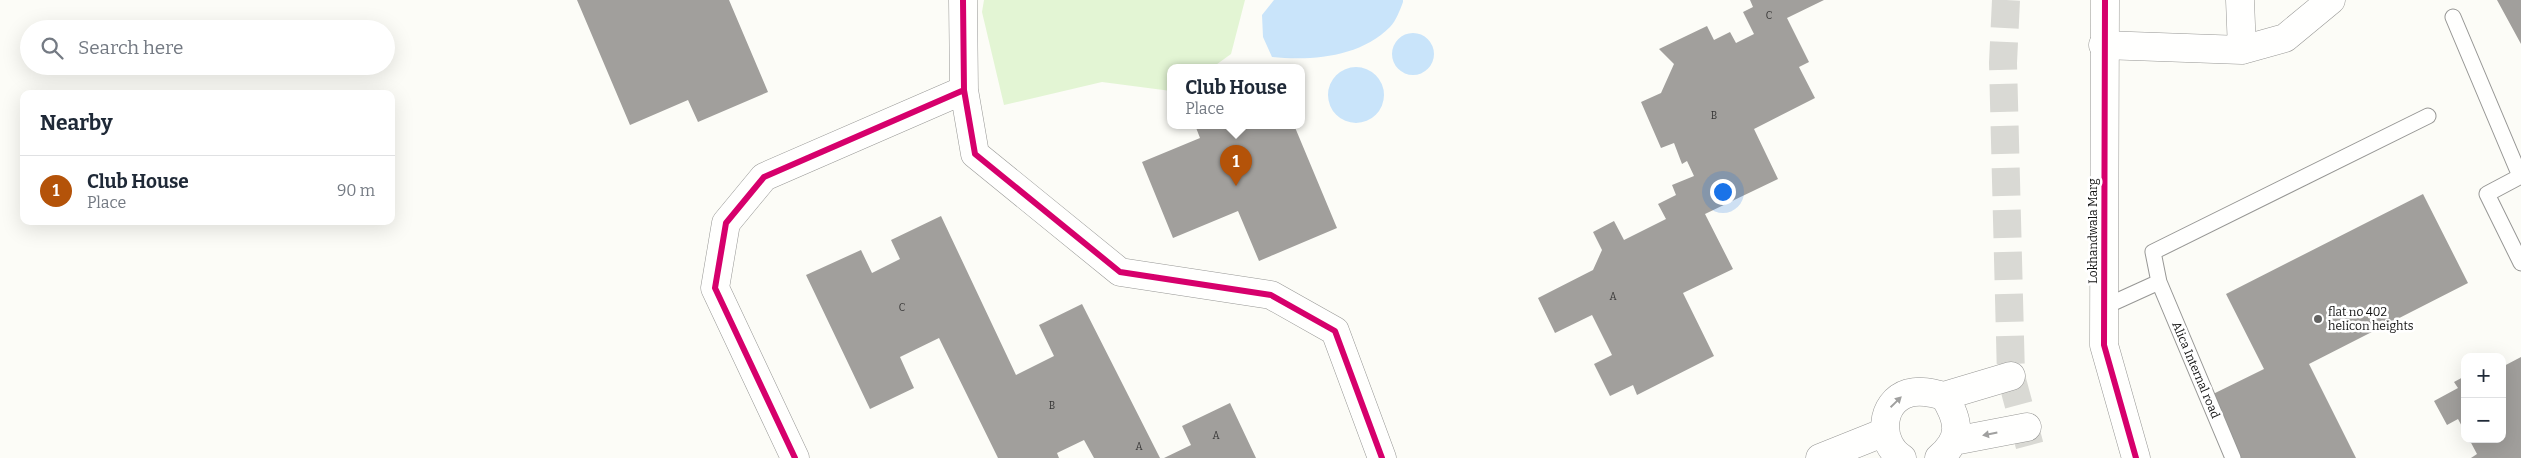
<!DOCTYPE html>
<html lang="en">
<head>
<meta charset="utf-8">
<style>
	body { margin:0; font-family:Bitter,serif; background:#f6f6f7; color:#1f2937 }
	.controls { position:absolute; right:15px; bottom:15px; display:grid; overflow:hidden; border-radius:10px; box-shadow:0 5px 20px #0002 }
	.controls button { width:45px; height:45px; display:grid; place-items:center; padding:0; border:0; border-bottom:1px solid #e0e1e3; background:#fff; color:#1f2937; font:25px sans-serif }
	.you { position:absolute; left:1722px; top:191px; width:18px; height:18px; margin:-12px; border:4px solid #fff; border-radius:50%; background:#1a73e8; box-shadow:0 0 0 8px #1a73e833 }
	.badge { display:grid; place-items:center; width:32px; height:32px; border-radius:50%; background:#b45309; color:#fff; font-size:16px; font-weight:700 }
	.pin { position:absolute; translate:-50% -41px; filter:drop-shadow(0 1px 2px #0008) }
	.pin::after { content:''; position:absolute; top:26px; width:18px; height:15px; background:inherit; clip-path:polygon(0 0,100% 0,50% 100%) }
	.popup { position:absolute; left:1167px; top:64px; width:138px; height:65px; box-sizing:border-box; display:grid; place-content:center; border-radius:10px; background:#fff; filter:drop-shadow(0 1px 4px #0005); font-size:16px; white-space:nowrap; color:#747a83 }
	.popup b { font-size:19px; color:#1f2937 }
	.popup::after { content:''; position:absolute; left:50%; top:100%; margin-left:-10px; border:10px solid transparent; border-top-color:#fff }
	.list { margin:0; padding:0; list-style:none }
	h2 { display:flex; justify-content:space-between; align-items:center; height:65px; margin:0; padding:0 20px; font-size:21px }
	h2 small { font-size:16px; font-weight:400; color:#747a83 }
	.list li { display:grid; grid-template-columns:32px 1fr auto; gap:15px; align-items:center; box-sizing:border-box; height:70px; padding:0 20px; border-top:1px solid #e0e1e3 }
	.list b { display:block; font-size:19px; white-space:nowrap }
	.list p { margin:0; font-size:16px; white-space:nowrap; color:#747a83 }
	.list em { font-size:16px; font-style:normal; color:#747a83 }
	.icon { flex:none; width:28px; height:28px; fill:none; stroke:currentColor; stroke-width:2; stroke-linecap:round; stroke-linejoin:round }
	.map { position:relative; flex:none; width:2521px; height:458px; overflow:hidden }
	.search { position:absolute; background:#fff; box-shadow:0 5px 20px #0002; left:20px; top:20px; width:375px; height:55px; display:flex; align-items:center; gap:12px; box-sizing:border-box; padding:0 18px; border-radius:28px; color:#747a83; font-size:19px }
	.panel { position:absolute; background:#fff; box-shadow:0 5px 20px #0002; left:20px; top:90px; width:375px; height:135px; border-radius:10px }
	.map>svg:first-child { display:block }
	.green { fill:#e3f5d4 }
	.water { fill:#c9e4fa }
	.building { fill:#a19f9c }
	.lines { fill:none; stroke-linecap:round; stroke-linejoin:round }
	.tertiary-tunnel { stroke:#d9d9d4; stroke-width:28; stroke-dasharray:28 14; stroke-linecap:butt }
	.service-casing { stroke:#979795; stroke-width:17 }
	.minor-casing { stroke:#979795; stroke-width:29 }
	.tertiary-casing { stroke:#979795; stroke-width:29 }
	.service { stroke:#fffffe; stroke-width:15 }
	.minor { stroke:#fffffe; stroke-width:28 }
	.tertiary { stroke:#fffffe; stroke-width:28 }
	.cycleway-casing { stroke:#fff; stroke-width:9 }
	.cycleway { stroke:#d6006c; stroke-width:6 }
	.oneway { fill:#a0a09f }
	.poi-dot { fill:#636362; stroke:#fff; stroke-width:2 }
	.labels { text-anchor:middle; stroke-width:5; stroke-linejoin:round; paint-order:stroke }
	.number-label { font-size:10px; fill:#353434 }
	.street-label { font-size:12px; fill:#111; stroke:#fff }
	.poi-label { font-size:12px; fill:#111; stroke:#fff; text-anchor:start }
</style>
</head>
<body>
<div class="map">
<svg width="2521" height="458" viewBox="0 0 2521 458">
	<rect width="100%" height="100%" fill="#fcfcf7"/>
	<path class="green" d="M 984,0 L 1245,0 L 1231,54 L 1213,67 L 1171,67 L 1171,91 L 1102,82 L 1004,105 L 982,12 Z"/>
	<path class="water" d="M 1274,0 L 1403,0 L 1403,2 C 1400,10 1396,21 1390,27 C 1360,57 1313,61 1272,57 L 1263,37 L 1262,15 Z
		M1392 54a21 21 0 1 1 42 0a21 21 0 1 1-42 0Z
		M1328 95a28 28 0 1 1 56 0a28 28 0 1 1-56 0Z"/>
	<path class="building" d="M 577,0 L 729,0 L 768,92 L 698,122 L 688,100 L 630,125 Z
		M 1750,0 L 1824,0 L 1787,18 L 1809,62 L 1799,67 L 1815,98 L 1754,129 L 1778,179 L 1705,214 L 1733,269 L 1683,293 L 1714,356 L 1637,395 L 1633,385 L 1610,396 L 1594,364 L 1612,355 L 1592,315 L 1555,333 L 1538,298 L 1593,270 L 1602,250 L 1593,232 L 1614,221 L 1624,240 L 1666,219 L 1658,204 L 1676,195 L 1672,185 L 1694,176 L 1687,161 L 1682,164 L 1674,143 L 1661,148 L 1641,102 L 1661,93 L 1674,64 L 1659,49 L 1707,26 L 1714,40 L 1730,32 L 1736,43 L 1754,34 L 1743,12 L 1753,7 Z
		M 2497,0 L 2521,0 L 2521,44 Z
		M 1195,125 L 1294,125 L 1337,228 L 1259,261 L 1238,211 L 1173,238 L 1142,162 L 1200,138 Z
		M 2423,194 L 2468,283 L 2309,364 L 2356,458 L 2240,458 L 2209,396 L 2264,369 L 2226,294 Z
		M 941,216 L 1016,375 L 1054,356 L 1039,325 L 1082,304 L 1160,458 L 1094,458 L 1084,440 L 1057,453 L 1059,458 L 998,458 L 939,338 L 900,357 L 914,388 L 870,409 L 806,275 L 861,250 L 872,273 L 900,259 L 891,240 Z
		M 2521,357 L 2521,458 L 2471,458 L 2477,454 L 2469,439 L 2502,439 L 2502,367 Z
		M 2465,376 L 2465,432 L 2458,419 L 2447,425 L 2434,401 L 2458,388 L 2454,382 Z
		M 1230,403 L 1256,458 L 1164,458 L 1191,445 L 1182,426 Z"/>
	<g class="lines">
		<path class="tertiary-tunnel" d="M 2006,0 L 2003,63 L 2011,376 L 2033,458"/>
		<defs>
			<path id="service" d="M 2453,17 L 2520,176
				M 2521,176 L 2487,194 L 2521,263
				M 2104,307 L 2159,282
				M 2233,458 L 2159,282 L 2153,252 L 2428,116"/>
			<path id="minor" d="M 963,0 L 964,90 L 975,154 L 1120,272 L 1271,295 L 1335,331 L 1382,458
				M 2240,0 L 2242,50
				M 2103,45 L 2242,50 L 2285,38 L 2331,0
				M 1944,396 L 2011,376
				M 1954,441 L 2027,427
				M 795,458 L 715,288 L 726,223 L 764,177 L 964,90
				M 1820,458 L 1885,432
				M 1902,458 C 1878,443 1879,402 1909,393 C 1921,390 1932,393 1944,396 C 1959,420 1963,438 1939,458"/>
			<path id="tertiary" d="M 2105,0 L 2104,345 L 2136,458"/>
		</defs>
		<use href="#service" class="service-casing"/>
		<use href="#minor" class="minor-casing"/>
		<use href="#tertiary" class="tertiary-casing"/>
		<use href="#service" class="service"/>
		<use href="#minor" class="minor"/>
		<use href="#tertiary" class="tertiary"/>
		<defs>
			<path id="cycleway" d="M 963,0 L 964,90 L 975,154 L 1120,272 L 1271,295 L 1335,331 L 1382,458
				M 2105,0 L 2104,345 L 2136,458
				M 795,458 L 715,288 L 726,223 L 764,177 L 964,90"/>
		</defs>
		<use href="#cycleway" class="cycleway-casing"/>
		<use href="#cycleway" class="cycleway"/>
	</g>
	<defs><path id="oneway-solid" d="M-6-.8H1V-3.2L6.5 0L1 3.2V.8H-6Z" transform="scale(1.25)"/></defs>
	<g class="oneway">
		<use href="#oneway-solid" transform="translate(1896 402) rotate(-44)"/>
		<use href="#oneway-solid" transform="translate(1990 434) rotate(169)"/>
	</g>
	<circle class="poi-dot" cx="2318" cy="319" r="5"/>
	<g class="labels">
		<g class="number-label">
			<text x="1769" y="19">C</text>
			<text x="1714" y="119">B</text>
			<text x="1613" y="300">A</text>
			<text x="902" y="311">C</text>
			<text x="1052" y="409">B</text>
			<text x="1216" y="439">A</text>
			<text x="1139" y="450">A</text>
		</g>
		<g class="street-label">
			<text transform="translate(2093 231) rotate(-90)" y="4">Lokhandwala Marg</text>
			<text transform="translate(2196 370) rotate(67)" y="4">Alica Internal road</text>
		</g>
		<g class="poi-label">
			<text x="2328" y="316">flat no 402<tspan x="2328" dy="14">helicon heights</tspan></text>
		</g>
	</g>
</svg>
<div class="controls">
<button>+</button>
<button>−</button>
</div>
<div class="you"></div>
<div class="pin badge" style="left:1236px;top:186px">1</div>
<div class="popup"><b>Club House</b>Place</div>
<div class="search"><svg class="icon" aria-label="search" viewBox="0 0 24 24"><circle cx="10" cy="10" r="6"/><path d="M15 15l6 6"/></svg>Search here</div>
<section class="panel">
<h2>Nearby<small></small></h2>
<ul class="list">
<li><span class="badge">1</span><div><b>Club House</b><p>Place</p></div><em>90 m</em></li>
</ul>
</section>
</div>
</body>
</html>
